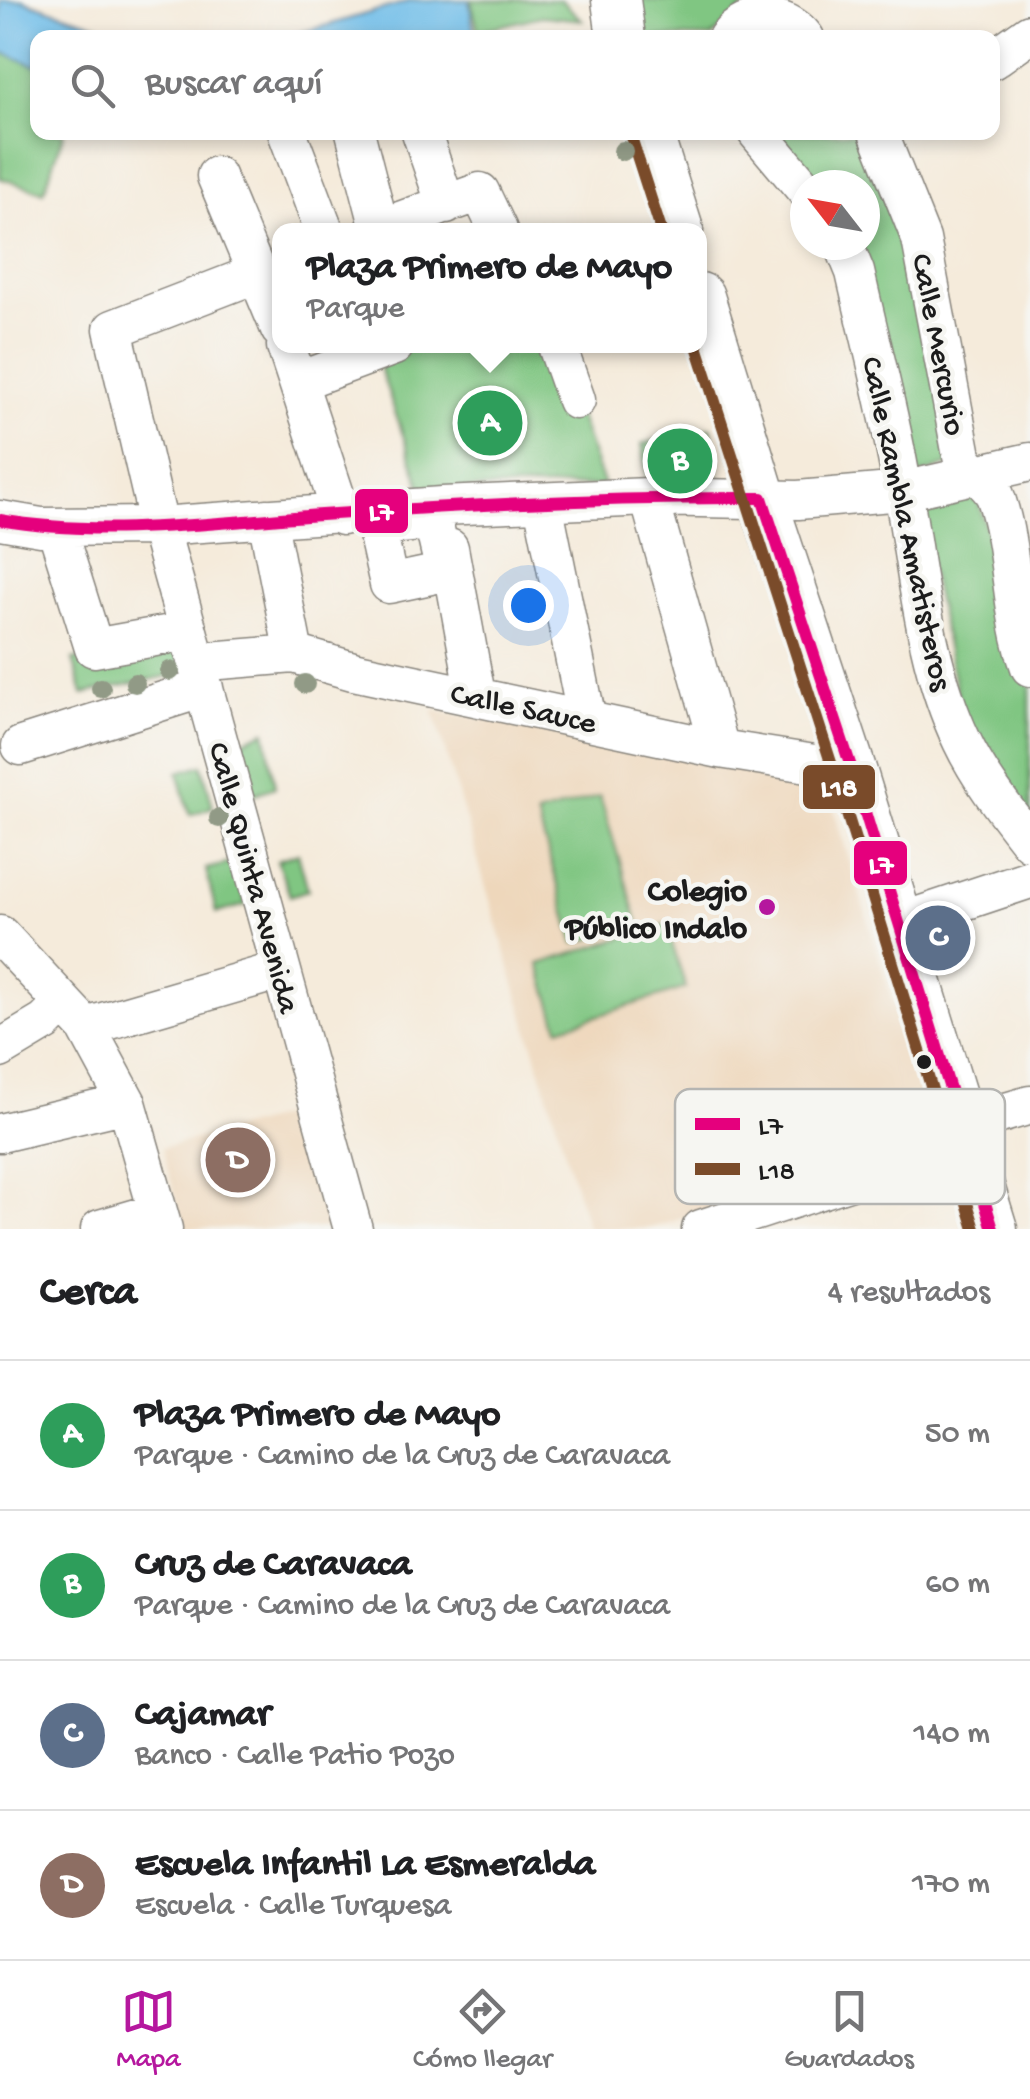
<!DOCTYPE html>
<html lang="es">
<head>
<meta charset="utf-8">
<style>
	body { margin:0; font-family:"Gochi Hand",sans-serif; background:#f2f2f2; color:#202124 }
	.compass { position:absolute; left:790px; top:170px; width:90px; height:90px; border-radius:50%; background:#fff; box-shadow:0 5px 15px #0003; rotate:301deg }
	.you { position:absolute; left:528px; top:605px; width:35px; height:35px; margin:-25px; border:8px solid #fff; border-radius:50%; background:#1a73e8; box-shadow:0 0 0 15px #1a73e833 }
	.badge { display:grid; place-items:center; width:65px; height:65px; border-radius:50%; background:#b5179e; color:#fff; font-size:32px; font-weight:700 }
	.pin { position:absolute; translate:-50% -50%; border:5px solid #fff; box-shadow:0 2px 10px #0006 }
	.popup { position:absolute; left:272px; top:223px; width:435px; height:130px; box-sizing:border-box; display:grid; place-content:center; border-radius:20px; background:#fff; filter:drop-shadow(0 2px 8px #0005); font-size:32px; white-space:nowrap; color:#757577 }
	.popup b { font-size:38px; color:#202124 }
	.popup::after { content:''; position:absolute; left:50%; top:100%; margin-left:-20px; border:20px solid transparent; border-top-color:#fff }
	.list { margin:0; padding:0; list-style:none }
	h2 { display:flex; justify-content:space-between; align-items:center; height:130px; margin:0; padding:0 40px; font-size:42px }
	h2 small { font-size:32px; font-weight:400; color:#757577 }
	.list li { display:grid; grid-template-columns:65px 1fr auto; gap:30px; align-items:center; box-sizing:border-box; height:150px; padding:0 40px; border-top:2px solid #e0e0e0 }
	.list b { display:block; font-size:38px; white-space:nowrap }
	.list p { margin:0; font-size:32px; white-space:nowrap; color:#757577 }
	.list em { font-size:32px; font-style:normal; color:#757577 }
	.icon { flex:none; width:55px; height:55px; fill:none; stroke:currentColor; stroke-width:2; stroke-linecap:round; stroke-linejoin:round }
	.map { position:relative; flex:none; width:1030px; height:1229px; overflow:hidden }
	.search { position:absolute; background:#fff; box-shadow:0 5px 15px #0003; left:30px; right:30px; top:30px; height:110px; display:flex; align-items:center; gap:25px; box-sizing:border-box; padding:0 35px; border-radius:20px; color:#757577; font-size:38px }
	.sheet { height:730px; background:#fff }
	nav { display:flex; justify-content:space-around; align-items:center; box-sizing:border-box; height:140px; border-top:2px solid #e0e0e0; background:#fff; font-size:28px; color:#757577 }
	nav a { display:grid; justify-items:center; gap:5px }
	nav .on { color:#b5179e }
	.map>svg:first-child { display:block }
	.built { fill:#eed7bb }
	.green { fill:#80c682; stroke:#4e714f; stroke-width:2.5 }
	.water { fill:#6dbce8; stroke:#446c82; stroke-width:2.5 }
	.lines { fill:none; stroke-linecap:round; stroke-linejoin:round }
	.minor-casing { stroke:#88847c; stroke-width:41 }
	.major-casing { stroke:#88847c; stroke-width:51 }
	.minor { stroke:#fff; stroke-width:38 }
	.major { stroke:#fff; stroke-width:48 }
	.bus-1-casing { stroke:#f6f6f2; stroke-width:20 }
	.bus-2-casing { stroke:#f6f6f2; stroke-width:20 }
	.bus-1 { stroke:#e5007d; stroke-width:12 }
	.bus-2 { stroke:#7a4b2a; stroke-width:12 }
	.tree { fill:#919a86 }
	.poi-dot { fill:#b5179e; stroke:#f6f6f2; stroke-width:4 }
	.bus-dot { fill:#1c1c1c; stroke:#f6f6f2; stroke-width:4 }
	.labels { text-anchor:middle; stroke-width:9; stroke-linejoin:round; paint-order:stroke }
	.street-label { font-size:32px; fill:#1c1c1c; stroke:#f6f6f2 }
	.poi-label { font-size:32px; font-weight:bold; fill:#1c1c1c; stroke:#f6f6f2; text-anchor:end }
	.key { fill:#f6f6f2; stroke:#b5b5b2; stroke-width:2.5 }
	.key-label { font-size:28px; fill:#1c1c1c }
	.line-badge { stroke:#f6f6f2; stroke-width:4 }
	.badge-label { font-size:28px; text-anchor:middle; font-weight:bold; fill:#fff }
</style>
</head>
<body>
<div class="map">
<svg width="1030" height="1229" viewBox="0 0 1030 1229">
	<rect width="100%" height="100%" fill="#f6f6f2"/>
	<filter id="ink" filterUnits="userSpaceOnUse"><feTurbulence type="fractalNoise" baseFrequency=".01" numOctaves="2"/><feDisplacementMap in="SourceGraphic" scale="20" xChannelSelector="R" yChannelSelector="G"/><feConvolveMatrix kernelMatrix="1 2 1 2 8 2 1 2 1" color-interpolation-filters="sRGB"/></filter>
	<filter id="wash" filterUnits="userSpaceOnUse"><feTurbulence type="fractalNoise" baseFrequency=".0048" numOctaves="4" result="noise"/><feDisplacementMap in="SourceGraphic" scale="40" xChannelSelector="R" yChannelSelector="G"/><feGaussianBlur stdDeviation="2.25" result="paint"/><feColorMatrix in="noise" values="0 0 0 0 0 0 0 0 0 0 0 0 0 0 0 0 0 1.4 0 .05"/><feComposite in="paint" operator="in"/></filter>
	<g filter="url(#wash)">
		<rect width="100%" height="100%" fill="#f5ebdb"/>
		<path class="built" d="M 433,710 L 717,763 L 825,780 L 935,1140 L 648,1229 L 588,1229 Z
			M 298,1113 L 330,1229 L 184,1229 L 162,1148 Z"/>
		<path class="green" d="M 471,0 L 561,0 L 582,20 L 542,16 L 478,31 Z
			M 633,0 L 746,0 L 742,10 L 711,38 L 640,37 Z
			M 0,44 L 37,55 L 38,132 L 64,133 L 44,192 L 0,178 Z
			M 774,133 L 870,133 L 903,206 L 956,462 L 915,477 L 855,245 L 865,245 L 865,185 L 809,185 Z
			M 417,346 L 553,346 L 604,486 L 422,490 L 377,360 Z
			M 711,428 L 717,478 L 648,481 L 642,444 Z
			M 975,489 L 1030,684 L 1030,833 L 967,739 L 915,500 Z
			M 183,635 L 192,671 L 83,694 L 73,660 Z
			M 265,731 L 275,787 L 249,796 L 239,742 Z
			M 202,765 L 213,807 L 190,815 L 178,772 Z
			M 600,796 L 639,925 L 575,944 L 537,815 Z
			M 298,853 L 308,890 L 290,896 L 277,860 Z
			M 235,862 L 246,905 L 216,913 L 206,869 Z
			M 666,924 L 686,988 L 559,1028 L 539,964 Z"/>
		<path class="water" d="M 0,0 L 22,0 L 135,37 L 38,38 L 37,66 L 0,52 Z
			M 413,0 L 469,0 L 474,33 L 459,38 L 287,37 Z"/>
	</g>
	<g filter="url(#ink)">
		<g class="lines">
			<defs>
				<path id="minor" d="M 727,38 C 747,12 785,12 805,38
					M 992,60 L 1030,33
					M 287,132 L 324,230
					M 355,132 L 380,229
					M 421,132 L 446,205
					M 757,132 L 805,189
					M 878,132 L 921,239 L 962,456 C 970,473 991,483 996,498 C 1014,552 1010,613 1030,667
					M 216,176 L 280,329
					M 375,230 L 480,192 L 498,230
					M 844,245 L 855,272 C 870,339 888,406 900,474 C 917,562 922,658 962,741 C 979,777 1005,810 1030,842
					M 258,273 L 113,329 L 159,526 L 353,1229
					M 286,346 L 342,516
					M 557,346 L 576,400
					M 300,381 L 394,346
					M 649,497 L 720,749
					M 543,503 L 587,720
					M 267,518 L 294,654
					M 0,520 L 41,527 L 159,526 L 442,506 L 649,497 L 798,500 L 903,491 L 1030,462
					M 433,521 L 445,572 L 389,584 L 376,526 Z
					M 56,527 L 94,648 L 188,631
					M 449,548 L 476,695
					M 196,662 L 294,654 L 353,671 L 720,749 L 852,770
					M 21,746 L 204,688
					M 898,923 L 1030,879
					M 0,935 L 86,1027 L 127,1103 L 163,1229
					M 86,1027 L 281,970
					M 0,1049 L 45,1022 L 62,1005
					M 959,1126 L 1030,1105
					M 0,1133 L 127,1103
					M 100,1229 L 158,1212
					M 701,1229 L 964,1143"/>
				<path id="major" d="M 616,0 L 621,38
					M 648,132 L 679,230
					M 700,297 L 762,498 L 852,770 L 993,1229"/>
			</defs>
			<use href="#minor" class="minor-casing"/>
			<use href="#major" class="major-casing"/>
			<use href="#minor" class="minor"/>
			<use href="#major" class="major"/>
			<defs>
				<path id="bus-1" d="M 0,520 C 109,539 225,521 335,514 C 477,504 619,497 762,498 L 852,770 L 993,1229"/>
				<path id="bus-2" d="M 631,137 L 661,230
					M 697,346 L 835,775 L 975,1229"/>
			</defs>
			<use href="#bus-1" class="bus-1-casing"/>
			<use href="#bus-2" class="bus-2-casing"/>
			<use href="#bus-1" class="bus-1"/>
			<use href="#bus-2" class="bus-2"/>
		</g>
		<g class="tree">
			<circle cx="623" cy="151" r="10"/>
			<circle cx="170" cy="671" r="10"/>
			<circle cx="135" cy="683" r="10"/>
			<circle cx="305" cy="684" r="10"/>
			<circle cx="101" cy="688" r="10"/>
			<circle cx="219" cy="818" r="10"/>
		</g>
	</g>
	<circle class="poi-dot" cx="767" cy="907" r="10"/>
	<circle class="bus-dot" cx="924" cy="1062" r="9"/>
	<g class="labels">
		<g class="street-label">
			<text transform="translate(941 344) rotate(79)" y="11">Calle Mercurio</text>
			<text transform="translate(909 523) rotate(78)" y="11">Calle Rambla Amatisteros</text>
			<text transform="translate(524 706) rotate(12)" y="11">Calle Sauce</text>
			<text transform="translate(256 877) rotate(75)" y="11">Calle Quinta Avenida</text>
		</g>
		<g class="poi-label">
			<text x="747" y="900">Colegio<tspan x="747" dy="37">Público Indalo</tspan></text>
		</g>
	</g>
	<rect x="675" y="1089" width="330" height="115" rx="15" class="key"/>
	<rect x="695" y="1118" width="45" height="12" fill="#e5007d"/>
	<rect x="695" y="1163" width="45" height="12" fill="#7a4b2a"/>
	<g class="key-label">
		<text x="758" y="1134">L7</text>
		<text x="758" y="1179">L18</text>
	</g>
	<g class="line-badge">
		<rect x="353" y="487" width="57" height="48" rx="10" fill="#e5007d"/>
		<rect x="801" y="763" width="76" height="48" rx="10" fill="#7a4b2a"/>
		<rect x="852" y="839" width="57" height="48" rx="10" fill="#e5007d"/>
	</g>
	<g class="badge-label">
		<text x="381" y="520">L7</text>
		<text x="839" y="796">L18</text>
		<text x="881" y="873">L7</text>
	</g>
</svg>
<svg class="compass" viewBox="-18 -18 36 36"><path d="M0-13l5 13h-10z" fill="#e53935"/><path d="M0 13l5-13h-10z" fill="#757577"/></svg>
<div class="you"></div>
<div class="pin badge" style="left:490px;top:423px;background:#2e9e5b">A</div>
<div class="popup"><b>Plaza Primero de Mayo</b>Parque</div>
<div class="pin badge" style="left:680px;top:461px;background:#2e9e5b">B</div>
<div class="pin badge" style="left:938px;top:938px;background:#5c6f8a">C</div>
<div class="pin badge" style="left:238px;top:1160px;background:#8d6e63">D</div>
<div class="search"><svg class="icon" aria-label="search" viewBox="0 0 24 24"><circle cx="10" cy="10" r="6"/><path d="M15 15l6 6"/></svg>Buscar aquí</div>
</div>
<section class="sheet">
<h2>Cerca<small>4 resultados</small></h2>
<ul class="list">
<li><span class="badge" style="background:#2e9e5b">A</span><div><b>Plaza Primero de Mayo</b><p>Parque · Camino de la Cruz de Caravaca</p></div><em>50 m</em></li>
<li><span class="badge" style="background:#2e9e5b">B</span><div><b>Cruz de Caravaca</b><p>Parque · Camino de la Cruz de Caravaca</p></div><em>60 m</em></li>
<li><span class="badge" style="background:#5c6f8a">C</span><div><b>Cajamar</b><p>Banco · Calle Patio Pozo</p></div><em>140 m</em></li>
<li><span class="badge" style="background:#8d6e63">D</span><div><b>Escuela Infantil La Esmeralda</b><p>Escuela · Calle Turquesa</p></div><em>170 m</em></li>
</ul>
</section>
<nav>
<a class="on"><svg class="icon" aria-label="map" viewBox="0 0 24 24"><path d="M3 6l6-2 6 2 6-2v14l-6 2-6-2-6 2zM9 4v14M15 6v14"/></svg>Mapa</a>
<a><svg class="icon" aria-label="directions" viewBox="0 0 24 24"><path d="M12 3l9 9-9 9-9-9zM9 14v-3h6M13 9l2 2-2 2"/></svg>Cómo llegar</a>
<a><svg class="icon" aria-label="saved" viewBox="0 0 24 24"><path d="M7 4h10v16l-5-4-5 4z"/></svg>Guardados</a>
</nav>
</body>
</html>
